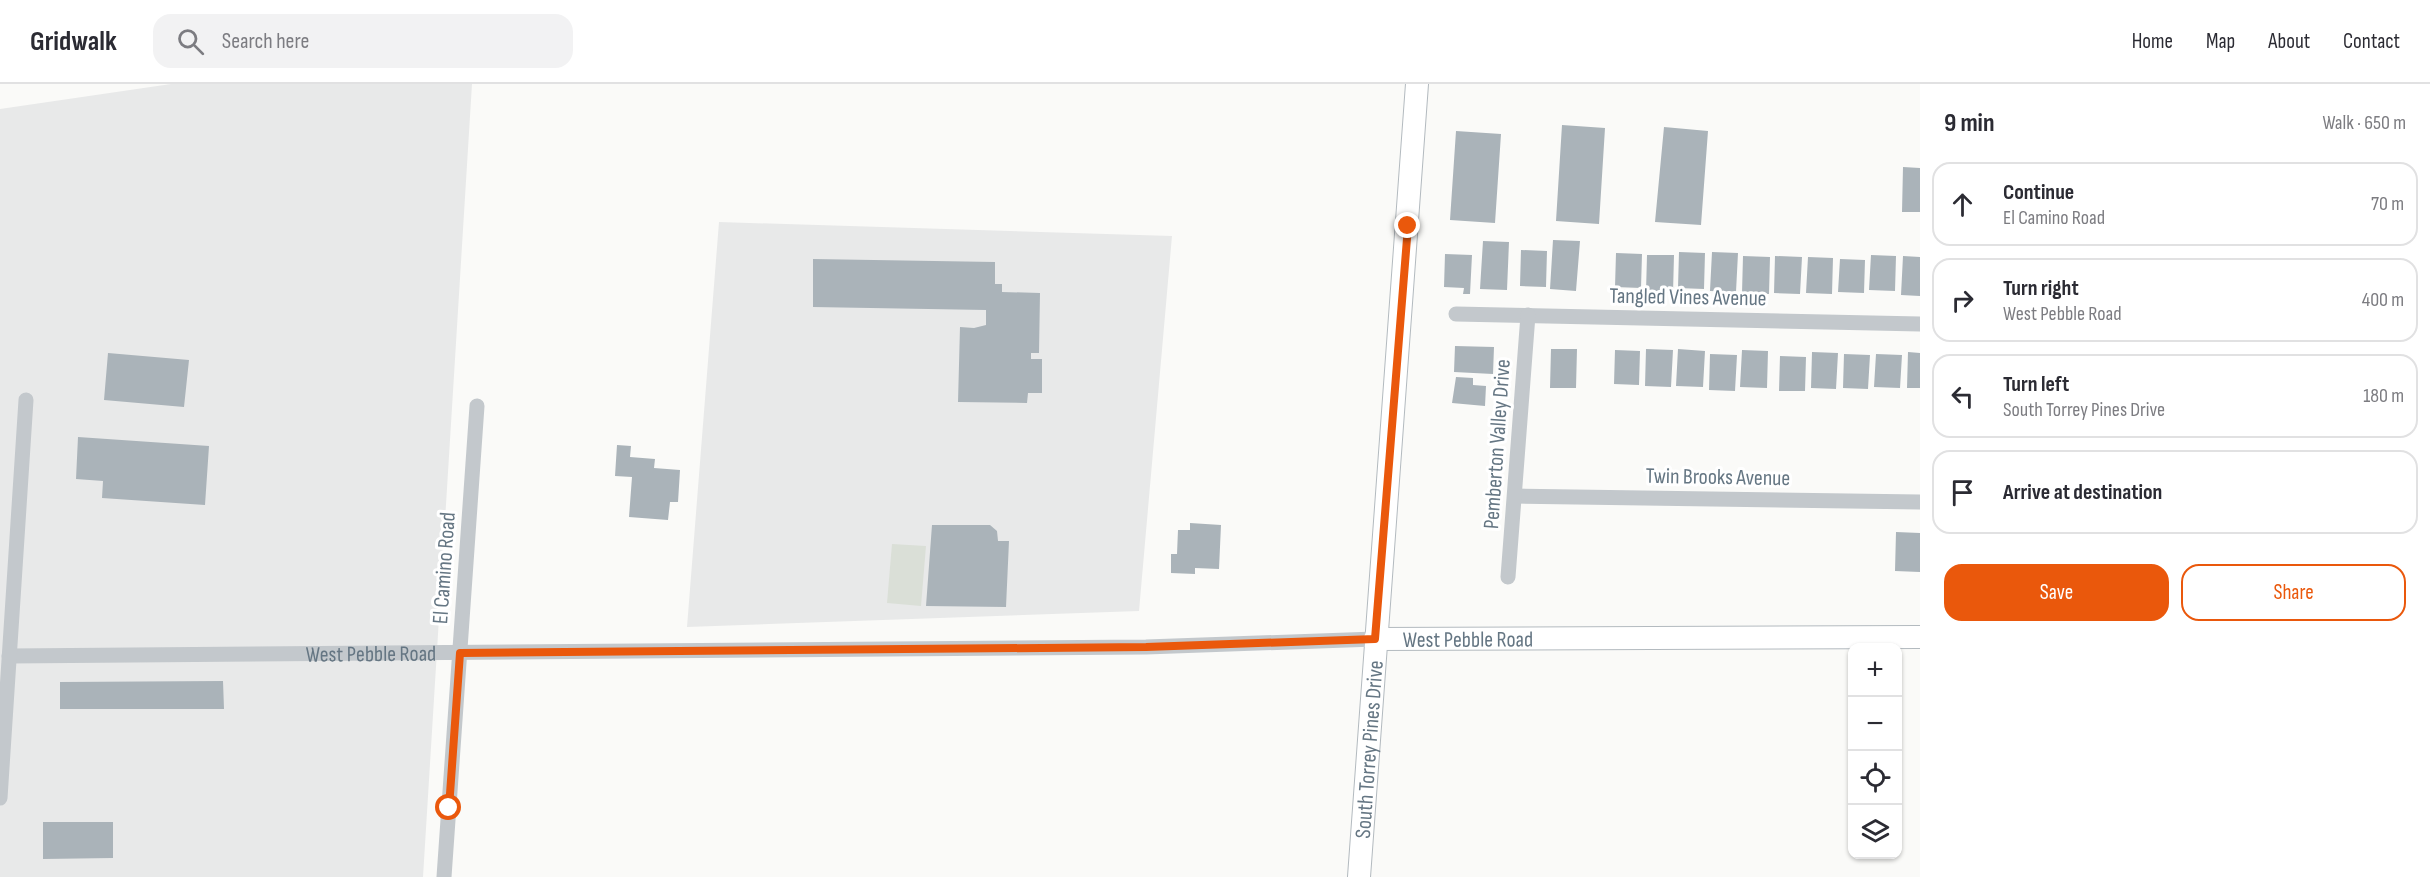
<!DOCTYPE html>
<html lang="en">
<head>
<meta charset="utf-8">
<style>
	body { margin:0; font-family:"Sofia Sans Condensed",sans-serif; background:#f2f2f3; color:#2b2b33 }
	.controls { position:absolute; right:18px; bottom:18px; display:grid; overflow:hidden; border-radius:12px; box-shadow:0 2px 4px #0004 }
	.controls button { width:54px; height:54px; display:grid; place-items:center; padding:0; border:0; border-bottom:2px solid #e1e1e2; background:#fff; color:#2b2b33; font:30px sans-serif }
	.stop { position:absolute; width:18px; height:18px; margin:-14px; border:4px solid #ea580c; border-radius:50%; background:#fff }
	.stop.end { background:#ea580c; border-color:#fff; box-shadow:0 2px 6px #0008 }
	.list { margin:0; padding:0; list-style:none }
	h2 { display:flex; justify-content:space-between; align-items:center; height:78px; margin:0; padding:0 24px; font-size:26px }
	h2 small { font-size:20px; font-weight:400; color:#7c7c81 }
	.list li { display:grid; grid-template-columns:39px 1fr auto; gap:18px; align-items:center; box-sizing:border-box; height:84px; margin:0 12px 12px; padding:0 12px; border:2px solid #e1e1e2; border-radius:18px }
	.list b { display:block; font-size:22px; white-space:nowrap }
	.list p { margin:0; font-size:20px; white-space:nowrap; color:#7c7c81 }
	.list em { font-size:20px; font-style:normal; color:#7c7c81 }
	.actions { display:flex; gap:12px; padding:18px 24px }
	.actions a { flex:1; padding:14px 0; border:2px solid #ea580c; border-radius:18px; text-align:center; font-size:21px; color:#ea580c }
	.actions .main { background:#ea580c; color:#fff }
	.icon { flex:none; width:33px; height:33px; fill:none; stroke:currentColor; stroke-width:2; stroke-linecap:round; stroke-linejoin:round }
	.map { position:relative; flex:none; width:1920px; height:793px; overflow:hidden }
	header { display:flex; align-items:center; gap:36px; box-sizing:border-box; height:84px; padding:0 30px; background:#fff; border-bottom:2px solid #e1e1e2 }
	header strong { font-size:28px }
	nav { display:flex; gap:33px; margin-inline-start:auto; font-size:21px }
	.search { width:420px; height:54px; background:#f2f2f3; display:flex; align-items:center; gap:15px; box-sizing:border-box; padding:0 21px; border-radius:18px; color:#7c7c81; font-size:22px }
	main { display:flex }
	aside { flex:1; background:#fff }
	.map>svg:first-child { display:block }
	.built { fill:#e8e9e9 }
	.green { fill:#dadfd7 }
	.building { fill:#aab3b9 }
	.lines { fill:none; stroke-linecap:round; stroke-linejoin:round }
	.secondary-casing { stroke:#b3babf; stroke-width:24 }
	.street { stroke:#c3c8cc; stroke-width:15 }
	.secondary { stroke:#fff; stroke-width:22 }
	.route { stroke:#ea580c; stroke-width:8 }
	.labels { text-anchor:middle; stroke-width:6; stroke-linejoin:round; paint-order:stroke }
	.street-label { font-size:22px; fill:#657683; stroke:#fff }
</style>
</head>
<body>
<header>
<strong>Gridwalk</strong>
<div class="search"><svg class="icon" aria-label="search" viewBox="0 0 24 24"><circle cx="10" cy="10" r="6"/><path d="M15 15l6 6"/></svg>Search here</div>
<nav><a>Home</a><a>Map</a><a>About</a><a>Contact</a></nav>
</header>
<main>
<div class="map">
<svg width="1920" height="793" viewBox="0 0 1920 793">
	<rect width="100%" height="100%" fill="#fafaf8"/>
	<path class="built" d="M 171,0 L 472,0 L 423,793 L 0,793 L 0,25 Z
		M 719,138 L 1172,152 L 1139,527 L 687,543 Z"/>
	<path class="green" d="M 892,460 L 926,462 L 921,522 L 887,519 Z"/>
	<path class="building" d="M 1562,41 L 1605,44 L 1599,140 L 1556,137 Z
		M 1664,43 L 1708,47 L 1701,141 L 1655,138 Z
		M 1456,47 L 1501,50 L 1495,139 L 1450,136 Z
		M 1903,83 L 1920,84 L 1920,128 L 1902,128 Z
		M 1553,156 L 1580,157 L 1576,207 L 1550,205 Z
		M 1483,157 L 1509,158 L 1507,206 L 1480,205 Z
		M 1521,166 L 1547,167 L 1546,203 L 1520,202 Z
		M 1679,168 L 1705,169 L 1704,205 L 1678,204 Z
		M 1712,168 L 1738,169 L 1736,208 L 1710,207 Z
		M 1616,169 L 1642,170 L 1641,204 L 1615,203 Z
		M 1445,170 L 1472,171 L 1470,210 L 1463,210 L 1464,204 L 1444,203 Z
		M 1647,171 L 1674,171 L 1673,209 L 1646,208 Z
		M 1871,171 L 1896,172 L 1895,207 L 1869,206 Z
		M 1743,172 L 1770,173 L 1769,210 L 1742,209 Z
		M 1775,172 L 1802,173 L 1800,210 L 1774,209 Z
		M 1903,172 L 1920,173 L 1920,212 L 1901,211 Z
		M 1808,173 L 1833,174 L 1832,210 L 1806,209 Z
		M 813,175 L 995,178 L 995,200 L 1002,200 L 1002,208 L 1040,209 L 1039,269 L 1031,269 L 1031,275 L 1042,275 L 1042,309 L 1028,309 L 1027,319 L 958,318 L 960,243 L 974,244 L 986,241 L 986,226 L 813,223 Z
		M 1840,175 L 1865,176 L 1864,209 L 1838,208 Z
		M 1455,262 L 1494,263 L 1493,290 L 1454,288 Z
		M 1551,265 L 1577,265 L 1576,304 L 1550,304 Z
		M 1646,265 L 1673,266 L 1671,303 L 1645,302 Z
		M 1678,265 L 1705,267 L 1703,303 L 1676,302 Z
		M 1615,266 L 1640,267 L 1639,301 L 1614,300 Z
		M 1742,266 L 1768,267 L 1767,304 L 1740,303 Z
		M 1812,268 L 1838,269 L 1836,305 L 1811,304 Z
		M 1908,268 L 1920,269 L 1920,304 L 1907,304 Z
		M 108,269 L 189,276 L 184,323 L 104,316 Z
		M 1710,270 L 1737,271 L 1735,307 L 1709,306 Z
		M 1844,270 L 1870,271 L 1868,305 L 1843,304 Z
		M 1876,270 L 1902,271 L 1900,304 L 1874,303 Z
		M 1780,272 L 1806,273 L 1805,307 L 1779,307 Z
		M 1456,293 L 1473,294 L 1473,301 L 1486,302 L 1485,322 L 1452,319 Z
		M 78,353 L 209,362 L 205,421 L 102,414 L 103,397 L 76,395 Z
		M 617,361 L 631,362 L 630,373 L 655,375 L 654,384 L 680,386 L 678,418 L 670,418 L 668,436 L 629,433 L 632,393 L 615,392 Z
		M 1190,439 L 1221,441 L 1219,485 L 1195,484 L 1195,490 L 1171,489 L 1171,470 L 1177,470 L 1178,446 L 1190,446 Z
		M 932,441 L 990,441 L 997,447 L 998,457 L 1009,457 L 1006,523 L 926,522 Z
		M 1896,448 L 1920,449 L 1920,488 L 1895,487 Z
		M 223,597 L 224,625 L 60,625 L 60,598 Z
		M 43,738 L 113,738 L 113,774 L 43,775 Z"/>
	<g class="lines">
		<defs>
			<g id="secondary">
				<path id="s2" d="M 1375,555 L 1920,553"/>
				<path id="s3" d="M 1359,793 L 1417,0"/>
			</g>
		</defs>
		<use href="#secondary" class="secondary-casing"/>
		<g class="street">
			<path d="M 1456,230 L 1920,240"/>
			<path d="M 1515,412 L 1920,418"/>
			<path d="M 1508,493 L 1528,231"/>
			<path id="s1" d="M 9,572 L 1146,563 L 1375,555"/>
			<path d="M 0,714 L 26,316"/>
			<path d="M 444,793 L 477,322"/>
		</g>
		<use href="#secondary" class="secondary"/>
	</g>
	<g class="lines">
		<path class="route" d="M 449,724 L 460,569 L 1146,563 L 1375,555 L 1408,142"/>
	</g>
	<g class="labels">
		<g class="street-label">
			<text transform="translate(1688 212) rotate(1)" y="8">Tangled Vines Avenue</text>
			<text transform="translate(1496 360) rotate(-86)" y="8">Pemberton Valley Drive</text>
			<text transform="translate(1718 392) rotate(1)" y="8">Twin Brooks Avenue</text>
			<text transform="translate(443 484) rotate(-86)" y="8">El Camino Road</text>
			<text dy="8" stroke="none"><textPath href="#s2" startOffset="93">West Pebble Road</textPath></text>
			<text dy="8" stroke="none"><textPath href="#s1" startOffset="362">West Pebble Road</textPath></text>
			<text dy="8" stroke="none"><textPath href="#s3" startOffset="128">South Torrey Pines Drive</textPath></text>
		</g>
	</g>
</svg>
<div class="controls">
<button>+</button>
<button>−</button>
<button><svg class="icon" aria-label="locate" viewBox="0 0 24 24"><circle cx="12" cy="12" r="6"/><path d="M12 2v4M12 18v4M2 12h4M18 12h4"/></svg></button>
<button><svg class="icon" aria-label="layers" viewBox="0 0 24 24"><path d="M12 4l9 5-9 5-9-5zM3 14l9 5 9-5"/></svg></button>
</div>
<div class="stop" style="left:449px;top:724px"></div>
<div class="stop end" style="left:1408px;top:142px"></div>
</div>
<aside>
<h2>9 min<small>Walk · 650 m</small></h2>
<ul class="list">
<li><svg class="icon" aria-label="ahead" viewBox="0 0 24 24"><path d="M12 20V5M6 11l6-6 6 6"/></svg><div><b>Continue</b><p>El Camino Road</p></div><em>70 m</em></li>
<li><svg class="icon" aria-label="right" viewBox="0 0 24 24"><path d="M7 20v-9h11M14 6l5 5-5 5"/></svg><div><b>Turn right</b><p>West Pebble Road</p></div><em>400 m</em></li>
<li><svg class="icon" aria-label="left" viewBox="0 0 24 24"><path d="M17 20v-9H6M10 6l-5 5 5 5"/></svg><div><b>Turn left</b><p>South Torrey Pines Drive</p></div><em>180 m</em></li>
<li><svg class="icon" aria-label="arrive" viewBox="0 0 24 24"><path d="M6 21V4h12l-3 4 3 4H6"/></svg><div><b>Arrive at destination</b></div></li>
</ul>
<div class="actions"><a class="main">Save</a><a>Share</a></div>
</aside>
</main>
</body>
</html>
